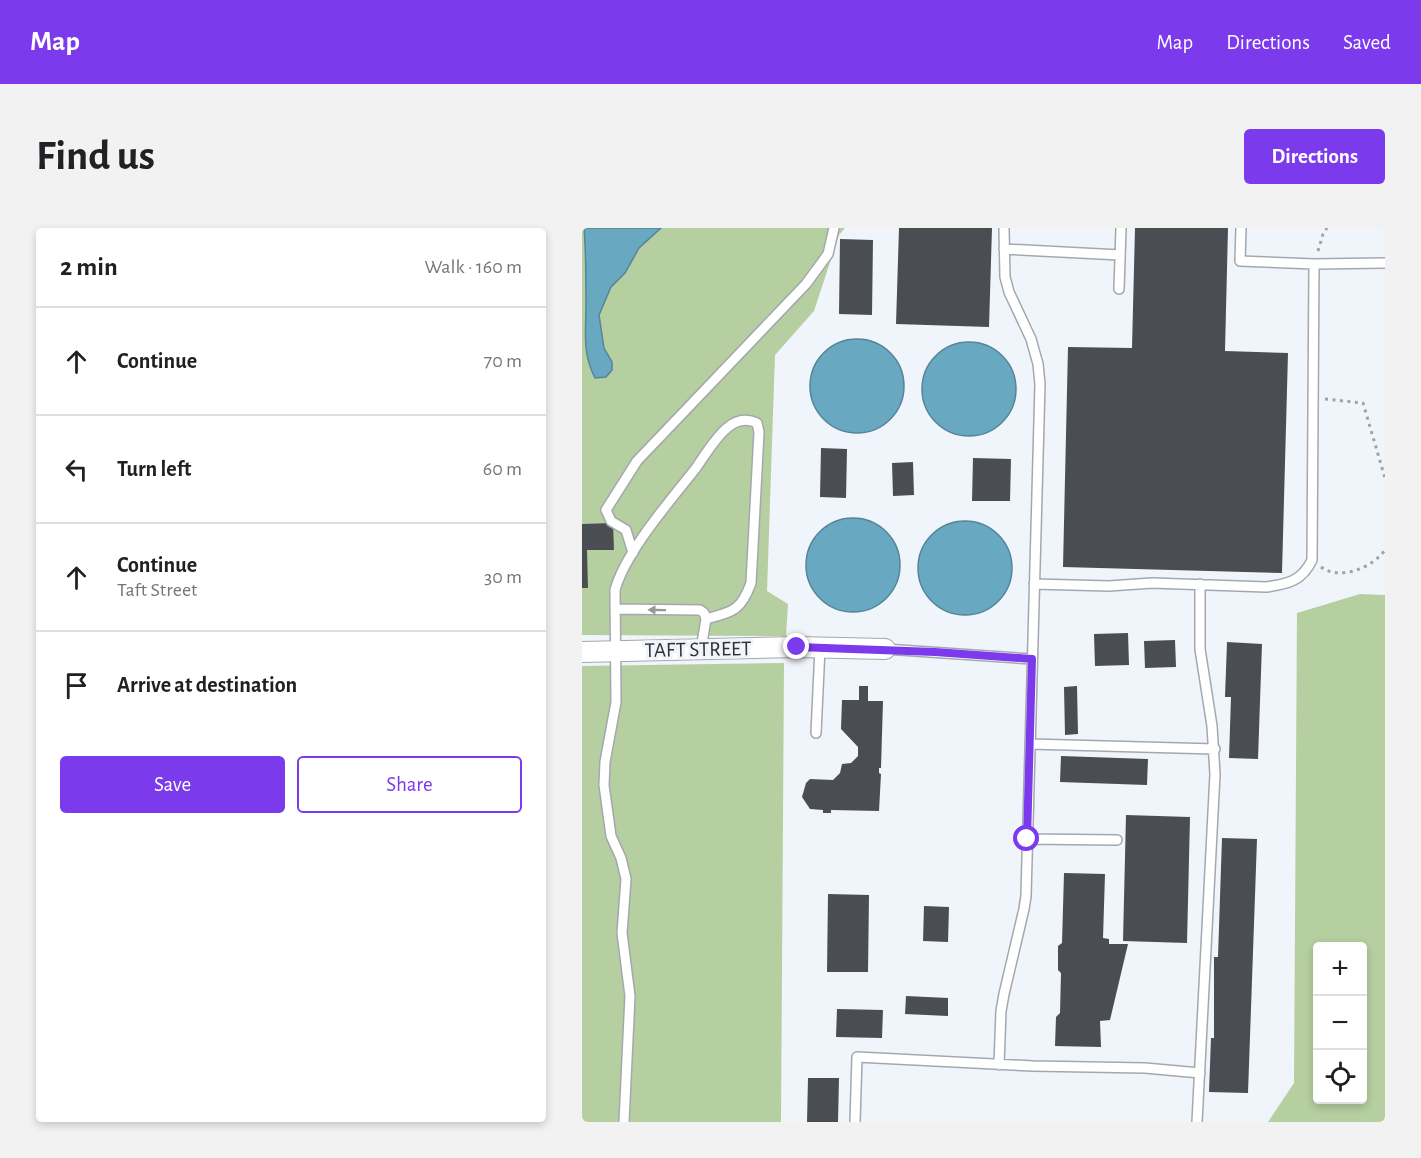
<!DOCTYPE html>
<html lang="en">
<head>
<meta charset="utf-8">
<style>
	body { margin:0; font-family:"Alegreya Sans",sans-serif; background:#f2f2f2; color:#202124 }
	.controls { position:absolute; right:18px; bottom:18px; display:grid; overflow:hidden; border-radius:6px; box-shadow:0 3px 9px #0003 }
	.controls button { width:54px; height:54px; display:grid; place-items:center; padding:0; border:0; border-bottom:2px solid #e0e0e0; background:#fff; color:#202124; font:30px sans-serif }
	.stop { position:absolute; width:18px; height:18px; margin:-14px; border:4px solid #7c3aed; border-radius:50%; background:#fff }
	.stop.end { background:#7c3aed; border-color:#fff; box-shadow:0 2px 6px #0008 }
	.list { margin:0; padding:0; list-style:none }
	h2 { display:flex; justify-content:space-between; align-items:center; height:78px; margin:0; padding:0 24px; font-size:26px }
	h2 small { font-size:20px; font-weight:400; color:#757577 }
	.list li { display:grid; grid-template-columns:39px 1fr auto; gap:18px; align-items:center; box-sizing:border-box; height:108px; padding:0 24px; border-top:2px solid #e0e0e0 }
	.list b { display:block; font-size:22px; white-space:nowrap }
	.list p { margin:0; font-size:20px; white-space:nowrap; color:#757577 }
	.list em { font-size:20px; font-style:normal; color:#757577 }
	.actions { display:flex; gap:12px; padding:18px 24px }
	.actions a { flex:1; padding:14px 0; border:2px solid #7c3aed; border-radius:6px; text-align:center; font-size:21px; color:#7c3aed }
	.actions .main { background:#7c3aed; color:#fff }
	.icon { flex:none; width:33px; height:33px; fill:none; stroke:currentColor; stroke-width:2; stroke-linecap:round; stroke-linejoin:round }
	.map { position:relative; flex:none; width:803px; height:894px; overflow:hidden; border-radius:6px }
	header { display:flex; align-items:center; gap:36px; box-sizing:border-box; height:84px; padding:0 30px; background:#7c3aed; color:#fff }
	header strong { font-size:28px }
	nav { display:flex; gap:33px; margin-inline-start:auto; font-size:21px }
	.intro { display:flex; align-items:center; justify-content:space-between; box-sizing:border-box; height:144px; padding:0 36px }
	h1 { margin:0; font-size:42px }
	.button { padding:15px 27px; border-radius:6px; background:#7c3aed; color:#fff; font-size:21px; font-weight:700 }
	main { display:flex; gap:36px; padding:0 36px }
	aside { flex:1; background:#fff; border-radius:6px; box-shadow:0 3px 9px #0003 }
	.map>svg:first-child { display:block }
	.green { fill:#b5cfa0; fill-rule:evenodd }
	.water { fill:#68a8c1; stroke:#578497; stroke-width:1.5 }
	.building { fill:#4a4e53 }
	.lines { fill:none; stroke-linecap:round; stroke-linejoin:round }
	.service-casing { stroke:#a4a8ae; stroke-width:12 }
	.minor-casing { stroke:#a4a8ae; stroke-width:22 }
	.path { stroke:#a0a2a8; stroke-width:3; stroke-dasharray:3 4.5; stroke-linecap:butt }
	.service { stroke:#fff; stroke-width:9 }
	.minor { stroke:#fff; stroke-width:20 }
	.oneway { fill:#98989a }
	.route { stroke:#7c3aed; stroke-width:8 }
	.labels { text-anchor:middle; stroke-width:6; stroke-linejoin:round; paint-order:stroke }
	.street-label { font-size:21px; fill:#303134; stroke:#f0f4fb }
</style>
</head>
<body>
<header>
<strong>Map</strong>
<nav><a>Map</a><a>Directions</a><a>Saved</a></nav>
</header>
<div class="intro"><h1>Find us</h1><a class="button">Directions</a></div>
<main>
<aside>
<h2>2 min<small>Walk · 160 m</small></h2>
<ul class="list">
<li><svg class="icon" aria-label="ahead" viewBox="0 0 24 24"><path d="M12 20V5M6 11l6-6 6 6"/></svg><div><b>Continue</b></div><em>70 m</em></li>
<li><svg class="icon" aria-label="left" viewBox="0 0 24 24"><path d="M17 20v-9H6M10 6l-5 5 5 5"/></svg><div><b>Turn left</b></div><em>60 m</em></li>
<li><svg class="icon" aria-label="ahead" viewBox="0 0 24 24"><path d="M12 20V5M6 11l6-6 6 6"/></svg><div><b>Continue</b><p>Taft Street</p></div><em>30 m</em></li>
<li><svg class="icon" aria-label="arrive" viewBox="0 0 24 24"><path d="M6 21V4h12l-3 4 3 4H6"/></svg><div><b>Arrive at destination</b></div></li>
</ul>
<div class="actions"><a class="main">Save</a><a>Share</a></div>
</aside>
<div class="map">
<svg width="803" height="894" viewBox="0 0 803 894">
	<rect width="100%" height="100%" fill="#f0f4fb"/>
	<path class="green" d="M 0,0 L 263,0 L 257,7 L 232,83 L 193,127 L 185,363 L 206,376 L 204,408 L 0,407 Z
		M 778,366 L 803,367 L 803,894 L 686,894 L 712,855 L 715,385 ZM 736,718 L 780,718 L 780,872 L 736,872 Z
		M 202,435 L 199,894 L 0,894 L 0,438 Z"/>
	<path class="water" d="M 2,0 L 79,0 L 57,20 L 43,45 L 29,59 L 17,87 L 22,120 L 30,134 L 30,142 L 24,149 L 13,150 C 0,125 4,103 4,76 C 4,52 4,23 2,0 Z
		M228 158a47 47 0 1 1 94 0a47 47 0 1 1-94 0Z
		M340 161a47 47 0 1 1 94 0a47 47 0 1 1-94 0Z
		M224 337a47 47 0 1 1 94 0a47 47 0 1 1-94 0Z
		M336 340a47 47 0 1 1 94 0a47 47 0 1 1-94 0Z"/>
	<path class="building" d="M 317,0 L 410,0 L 407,99 L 314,96 Z
		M 553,0 L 646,0 L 643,123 L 706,125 L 700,345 L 481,339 L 486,119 L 550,120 Z
		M 258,11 L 291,12 L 290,87 L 257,86 Z
		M 239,220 L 265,221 L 264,270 L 238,269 Z
		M 391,230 L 429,231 L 428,273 L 390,273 Z
		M 331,234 L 332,267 L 311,268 L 310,235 Z
		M 31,295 L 32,322 L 5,322 L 6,360 L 0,360 L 0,296 Z
		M 546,405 L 547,437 L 513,438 L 512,406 Z
		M 593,412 L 594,439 L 563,440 L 562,413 Z
		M 645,414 L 680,416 L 676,531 L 647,530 L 649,469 L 643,469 Z
		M 277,458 L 286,458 L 286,473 L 301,473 L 299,540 L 297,540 L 297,545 L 299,546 L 297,583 L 249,582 L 249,585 L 241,585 L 241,582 L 228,581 L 220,569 L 224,555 L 228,551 L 251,552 L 258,545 L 260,536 L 269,535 L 276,528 L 276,519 L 259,501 L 260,472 L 277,472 Z
		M 495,458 L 496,506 L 483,507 L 482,459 Z
		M 479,528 L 566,531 L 565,557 L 478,554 Z
		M 544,587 L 608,589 L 605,715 L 541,713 Z
		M 640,610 L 675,611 L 666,865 L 627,864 L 629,810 L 632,810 L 632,729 L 636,729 Z
		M 482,645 L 523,646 L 521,710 L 527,711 L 527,716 L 546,716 L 528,792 L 518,793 L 519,819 L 473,818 L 474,789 L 478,785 L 479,745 L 476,742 L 476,718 L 480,715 Z
		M 246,666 L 287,667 L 286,744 L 245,744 Z
		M 342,678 L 367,679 L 366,714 L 341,713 Z
		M 324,768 L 366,770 L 366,788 L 323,786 Z
		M 255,781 L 301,782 L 300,810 L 254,809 Z
		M 226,850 L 257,850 L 256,894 L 225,894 Z"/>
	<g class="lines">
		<defs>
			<path id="service" d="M 659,0 L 658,33 L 732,36
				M 422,21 L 538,27
				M 537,61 L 539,0
				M 51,325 L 44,302 L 29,293 L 24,282 L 55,233 L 224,56 L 246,26 L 252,0
				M 452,356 L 527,358 L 570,355 L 684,359 C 706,356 720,353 730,332 L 732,36 L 803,35
				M 33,381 L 118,382 L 122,385 L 124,391
				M 303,421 L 450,431
				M 234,505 L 238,420
				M 448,516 L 633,521
				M 445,611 L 535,612
				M 417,837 L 419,783 L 422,766 L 442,681 L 444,668 L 458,156 L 456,136 L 449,111 L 427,64 L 423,49 L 422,0
				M 42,894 L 48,768 L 40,705 L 44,651 L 39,630 L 29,608 L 22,557 L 23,534 L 34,474 L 33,362 C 44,323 88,273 114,240 C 123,227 133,210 145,200 C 154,192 164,190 175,195 L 177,204 L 169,355 C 159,383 150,384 124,391 L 119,421
				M 273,894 L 275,829 L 451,838 L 563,840 L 618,845
				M 615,894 L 633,546 L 630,498 L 618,421 L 618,356"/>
			<path id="minor" d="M 0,424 L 215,419 L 303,421"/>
		</defs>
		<use href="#service" class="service-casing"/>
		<use href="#minor" class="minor-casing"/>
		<path class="path" d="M 736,23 L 741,6 L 745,0
			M 743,171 L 781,175 L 803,250
			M 739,339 C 758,353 790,340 803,322"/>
		<use href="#service" class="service"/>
		<use href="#minor" class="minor"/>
	</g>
	<defs><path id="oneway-solid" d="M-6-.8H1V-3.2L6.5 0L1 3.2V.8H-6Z" transform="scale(1.5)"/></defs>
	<use class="oneway" href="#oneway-solid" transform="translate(75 382) rotate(-179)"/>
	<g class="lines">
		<path class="route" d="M 215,419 L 353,424 L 450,431 L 445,611"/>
	</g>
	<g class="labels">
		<g class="street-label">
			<text transform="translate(116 421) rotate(-1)" y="7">TAFT STREET</text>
		</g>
	</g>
</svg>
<div class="controls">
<button>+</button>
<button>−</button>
<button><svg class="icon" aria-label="locate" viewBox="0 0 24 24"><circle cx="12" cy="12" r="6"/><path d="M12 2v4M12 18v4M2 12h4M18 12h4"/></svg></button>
</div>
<div class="stop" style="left:445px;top:611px"></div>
<div class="stop end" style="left:215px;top:419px"></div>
</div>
</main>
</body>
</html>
